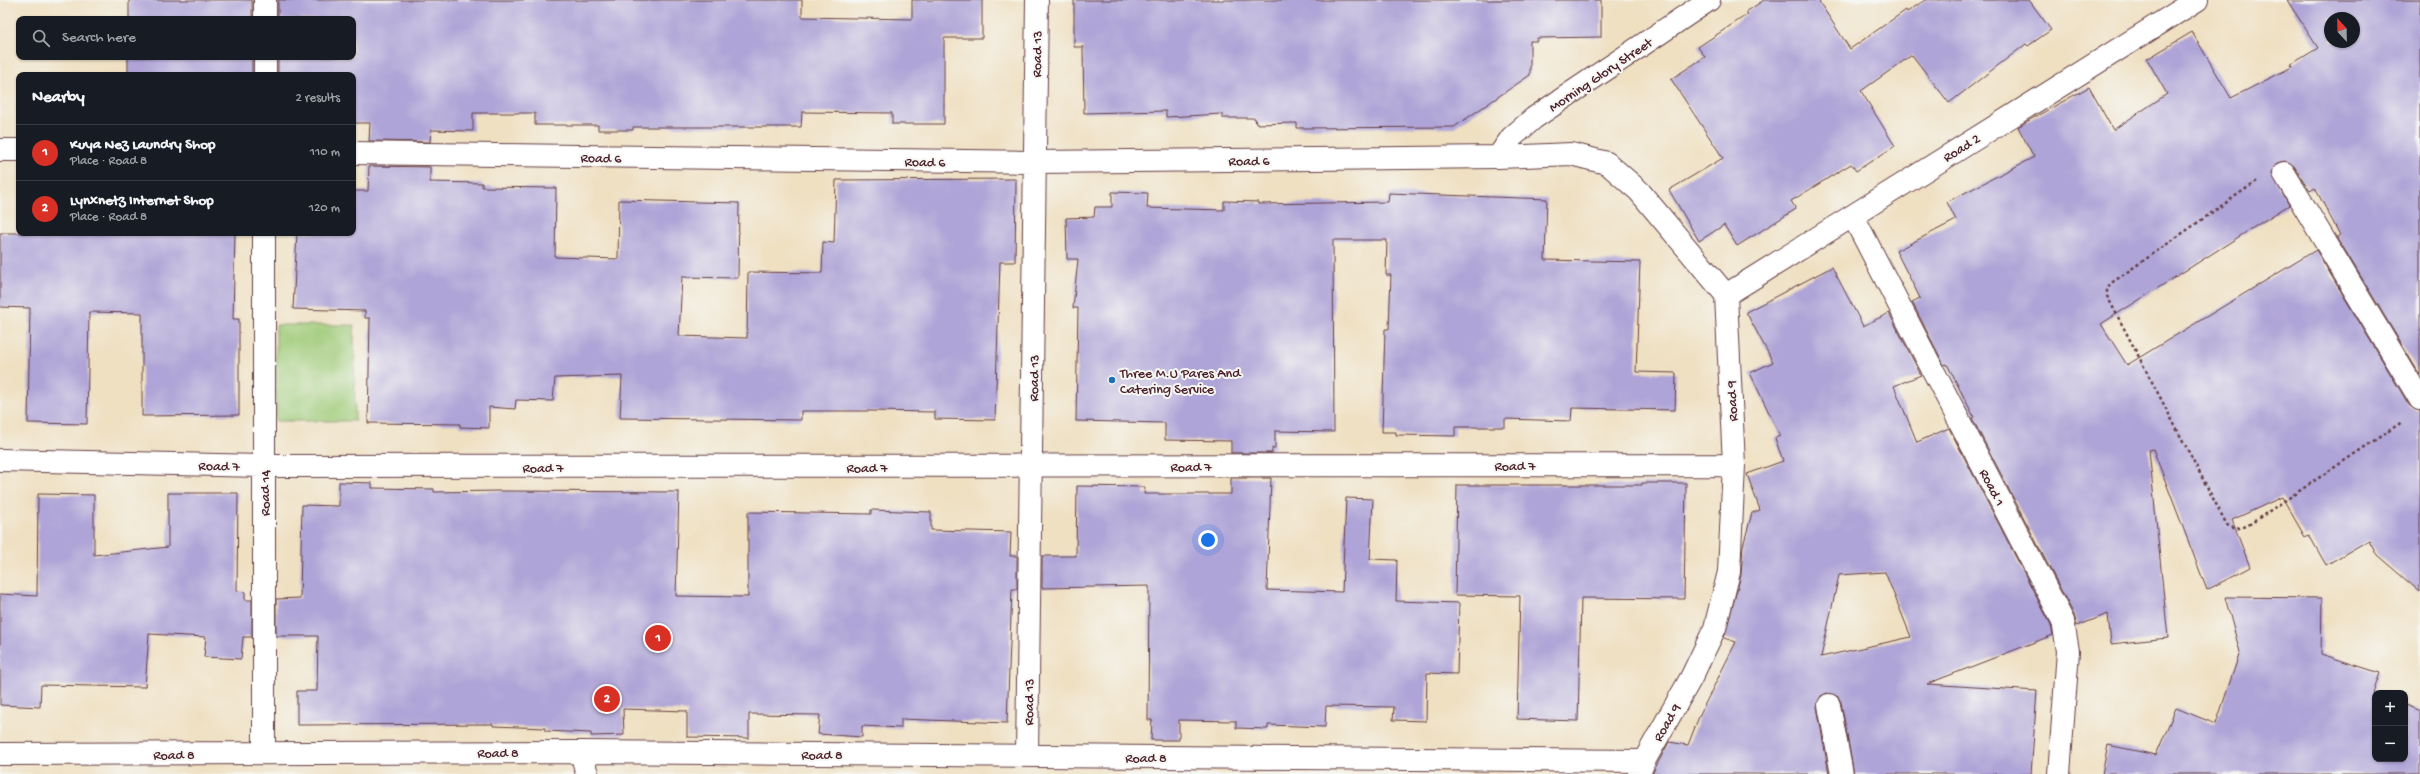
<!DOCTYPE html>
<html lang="en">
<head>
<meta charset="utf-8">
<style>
	body { margin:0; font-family:"Gochi Hand",sans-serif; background:#20242c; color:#f1f3f6 }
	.controls { position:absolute; right:12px; bottom:12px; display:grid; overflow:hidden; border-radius:8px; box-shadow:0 1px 3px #0004 }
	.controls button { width:36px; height:36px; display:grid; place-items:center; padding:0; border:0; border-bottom:1px solid #363941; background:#171b24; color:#f1f3f6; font:20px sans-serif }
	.compass { position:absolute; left:2324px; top:12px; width:36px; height:36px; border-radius:50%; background:#171b24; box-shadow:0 1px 3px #0004; rotate:338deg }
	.you { position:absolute; left:1208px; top:540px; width:14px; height:14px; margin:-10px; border:3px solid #fff; border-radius:50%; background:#1a73e8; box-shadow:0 0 0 6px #1a73e833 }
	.badge { display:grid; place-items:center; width:26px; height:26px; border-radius:50%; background:#d93025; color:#fff; font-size:13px; font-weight:700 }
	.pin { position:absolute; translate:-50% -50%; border:2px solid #fff; box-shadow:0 1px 4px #0006 }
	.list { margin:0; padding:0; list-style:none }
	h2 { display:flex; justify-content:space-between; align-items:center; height:52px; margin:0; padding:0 16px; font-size:17px }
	h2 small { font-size:13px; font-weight:400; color:#9ea1a6 }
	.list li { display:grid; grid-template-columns:26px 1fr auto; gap:12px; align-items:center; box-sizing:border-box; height:56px; padding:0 16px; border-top:1px solid #363941 }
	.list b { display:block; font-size:15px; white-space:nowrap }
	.list p { margin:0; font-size:13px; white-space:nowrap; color:#9ea1a6 }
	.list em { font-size:13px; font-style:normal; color:#9ea1a6 }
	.icon { flex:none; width:22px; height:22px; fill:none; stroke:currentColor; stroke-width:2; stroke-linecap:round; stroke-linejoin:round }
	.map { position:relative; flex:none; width:2420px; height:774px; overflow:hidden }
	.search { position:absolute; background:#171b24; box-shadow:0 1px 3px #0004; left:16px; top:16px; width:340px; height:44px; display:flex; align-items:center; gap:10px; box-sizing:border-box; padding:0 14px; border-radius:8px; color:#9ea1a6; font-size:15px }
	.panel { position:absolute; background:#171b24; box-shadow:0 1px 3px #0004; left:16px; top:72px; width:340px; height:164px; border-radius:8px }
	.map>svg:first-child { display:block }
	.green { fill:#9eca77; stroke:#747451 }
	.building { fill:#afa4d7; fill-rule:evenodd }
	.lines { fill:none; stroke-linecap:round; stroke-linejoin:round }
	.minor-casing { stroke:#633c42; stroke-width:24 }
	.path { stroke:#633c42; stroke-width:2.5; stroke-dasharray:3 3; stroke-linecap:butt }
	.minor { stroke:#fff; stroke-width:22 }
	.poi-dot { fill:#1f6fb2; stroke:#f6f6f2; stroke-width:1.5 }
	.labels { text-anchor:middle; stroke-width:4; stroke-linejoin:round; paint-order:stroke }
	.street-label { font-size:14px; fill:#4a1f2b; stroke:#f6f6f2 }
	.poi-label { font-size:14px; fill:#4a1f2b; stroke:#f6f6f2; text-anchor:start }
</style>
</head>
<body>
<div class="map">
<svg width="2420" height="774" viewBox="0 0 2420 774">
	<rect width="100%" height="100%" fill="#f6f6f2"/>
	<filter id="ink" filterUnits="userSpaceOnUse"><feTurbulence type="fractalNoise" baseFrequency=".025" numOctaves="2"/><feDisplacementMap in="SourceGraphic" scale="8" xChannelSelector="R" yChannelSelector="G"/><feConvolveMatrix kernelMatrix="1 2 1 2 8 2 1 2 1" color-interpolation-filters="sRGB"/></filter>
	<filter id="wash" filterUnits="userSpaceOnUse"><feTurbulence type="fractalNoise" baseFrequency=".012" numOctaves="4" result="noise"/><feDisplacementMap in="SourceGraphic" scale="16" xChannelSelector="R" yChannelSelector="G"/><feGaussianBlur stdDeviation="0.9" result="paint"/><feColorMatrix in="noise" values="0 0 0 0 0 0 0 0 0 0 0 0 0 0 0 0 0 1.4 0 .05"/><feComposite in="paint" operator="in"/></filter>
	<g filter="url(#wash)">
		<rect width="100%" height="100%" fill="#efe0c2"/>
		<path class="green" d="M 276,325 L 354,325 L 355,421 L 276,421 Z"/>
		<g id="blocks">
			<path class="building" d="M 129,0 L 252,0 L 252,19 L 129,19 Z
				M 278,0 L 802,0 L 802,17 L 912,19 L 912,0 L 982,0 L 982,38 L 944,38 L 944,124 L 892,124 L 892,113 L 802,112 L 801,127 L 633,127 L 633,130 L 598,130 L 598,125 L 535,125 L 535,113 L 473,113 L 473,131 L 431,130 L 430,142 L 369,141 L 370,123 L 353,123 L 353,75 L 278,75 L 278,57 L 353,57 L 353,19 L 278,19 Z
				M 1074,0 L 1601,0 L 1601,37 L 1537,38 L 1537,41 L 1530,41 L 1530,75 L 1454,127 L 1297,128 L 1297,123 L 1256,124 L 1255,118 L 1222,118 L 1222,114 L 1166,117 L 1166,111 L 1084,113 L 1083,47 L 1074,47 Z
				M 1764,0 L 1818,0 L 1850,49 L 1906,10 L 1907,12 L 1925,0 L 2029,0 L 2051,30 L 2028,46 L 2026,44 L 1949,103 L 1912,55 L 1861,91 L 1895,146 L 1856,171 L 1851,164 L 1791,201 L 1796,209 L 1737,246 L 1724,225 L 1699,241 L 1669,190 L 1723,158 L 1671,79 L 1705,57 L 1698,47 L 1748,14 L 1746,12 Z
				M 2287,0 L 2420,0 L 2420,375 L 2337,237 L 2340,235 L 2315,188 L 2310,191 L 2294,166 L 2284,161 L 2277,163 L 2272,174 L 2289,205 L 2101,324 L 2127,365 L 2316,250 L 2409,405 L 2420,411 L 2420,592 L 2377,555 L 2369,540 L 2326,565 L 2309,535 L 2305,537 L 2282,497 L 2232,520 L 2250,567 L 2207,590 L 2153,449 L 2149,450 L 2168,638 L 2111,644 L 2108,614 L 2077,626 L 2074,615 L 1972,418 L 1974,417 L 1947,364 L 1944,365 L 1912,302 L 1920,298 L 1896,251 L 1956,220 L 1947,202 L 2034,157 L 2018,127 L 2026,122 L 2089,87 L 2113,130 L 2167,94 L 2147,59 L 2192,32 L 2231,98 L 2292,67 L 2290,65 L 2318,48 ZM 2330,18 L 2354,18 L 2354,42 L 2330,42 Z
				M 128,57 L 252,57 L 252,75 L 128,75 Z
				M 369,166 L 430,167 L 430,182 L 482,183 L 482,187 L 556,188 L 555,257 L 618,259 L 619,200 L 739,203 L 738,278 L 682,277 L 679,336 L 747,338 L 748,272 L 822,273 L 823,242 L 834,243 L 836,180 L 1016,179 L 1015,262 L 1000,262 L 995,420 L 935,419 L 935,412 L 871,411 L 801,411 L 801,420 L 620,418 L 622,376 L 555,378 L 553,401 L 516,400 L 515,409 L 489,407 L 489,428 L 460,427 L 460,424 L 368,423 L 370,318 L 365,318 L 365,311 L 293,309 L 297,233 L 353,233 L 353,191 L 368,191 Z
				M 1112,192 L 1148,193 L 1147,208 L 1224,210 L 1224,201 L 1258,202 L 1258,204 L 1388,202 L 1389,193 L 1547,199 L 1545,260 L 1640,262 L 1636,372 L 1676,373 L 1675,410 L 1572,408 L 1571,421 L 1505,419 L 1505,427 L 1455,427 L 1455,436 L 1396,435 L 1396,432 L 1382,432 L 1385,329 L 1389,329 L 1391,275 L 1386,275 L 1387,240 L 1333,240 L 1334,432 L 1275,431 L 1275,448 L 1272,448 L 1272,453 L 1231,453 L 1231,441 L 1165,440 L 1165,423 L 1076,421 L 1078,308 L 1073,308 L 1078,259 L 1067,259 L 1066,218 L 1094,217 L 1095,207 L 1112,207 Z
				M 0,233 L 235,233 L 233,319 L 239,319 L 239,415 L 142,416 L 142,313 L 89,312 L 87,424 L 28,423 L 30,308 L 0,307 Z
				M 1832,267 L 1863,326 L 1889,313 L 1921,375 L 1894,386 L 1917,442 L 1949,428 L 2051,625 L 2053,635 L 1927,684 L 2037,691 L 2031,774 L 1854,774 L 1841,702 L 1838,697 L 1827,693 L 1821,696 L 1817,707 L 1829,774 L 1652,774 L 1669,742 L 1688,745 L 1700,714 L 1736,642 L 1724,638 L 1741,575 L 1743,546 L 1752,513 L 1760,510 L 1747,474 L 1783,461 L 1775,438 L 1780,436 L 1750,373 L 1773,362 L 1746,312 ZM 1885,572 L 1911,637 L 1821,657 L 1839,575 Z
				M 1231,478 L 1271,478 L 1267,590 L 1342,592 L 1346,498 L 1373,499 L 1370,559 L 1397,560 L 1396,601 L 1459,603 L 1457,674 L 1427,673 L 1426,721 L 1393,720 L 1394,707 L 1326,706 L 1325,727 L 1268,725 L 1268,729 L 1236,728 L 1236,721 L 1179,720 L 1179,740 L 1151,740 L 1152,720 L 1148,720 L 1149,586 L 1042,588 L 1042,556 L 1076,556 L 1077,486 L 1145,487 L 1144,494 L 1231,494 Z
				M 339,482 L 372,483 L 372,488 L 434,489 L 434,492 L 500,491 L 679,492 L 676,596 L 748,597 L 748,512 L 871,514 L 871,510 L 931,512 L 931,530 L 1011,532 L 1010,556 L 1017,556 L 1017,589 L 1012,589 L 1007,723 L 901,719 L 901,728 L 862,726 L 862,737 L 818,734 L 820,715 L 749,714 L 749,738 L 687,737 L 687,711 L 623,709 L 624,735 L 591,736 L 591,733 L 545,731 L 545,728 L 493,726 L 493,724 L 297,725 L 297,691 L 317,691 L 318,636 L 276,636 L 276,599 L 300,598 L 302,505 L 339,506 Z
				M 1642,483 L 1686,483 L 1684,599 L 1581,598 L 1578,721 L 1517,719 L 1520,596 L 1455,595 L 1457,485 L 1642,485 Z
				M 168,493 L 238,493 L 237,591 L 245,592 L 245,600 L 252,600 L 252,637 L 243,637 L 241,659 L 204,657 L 206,637 L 149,634 L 145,687 L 41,685 L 40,707 L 0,705 L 0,594 L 37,596 L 38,494 L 94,495 L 94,555 L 168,547 Z
				M 2225,597 L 2322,598 L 2321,654 L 2380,673 L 2373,693 L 2375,694 L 2375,759 L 2405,759 L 2405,705 L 2420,711 L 2420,774 L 2102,774 L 2108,745 L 2156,755 L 2176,708 L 2216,724 L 2240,652 Z"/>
		</g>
	</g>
	<g filter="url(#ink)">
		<use href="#blocks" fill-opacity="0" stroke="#633c42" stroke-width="1"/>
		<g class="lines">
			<defs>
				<path id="minor" d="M 265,19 L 265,0
					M 265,75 L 265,57
					M 0,150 L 19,150
					M 353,153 L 1035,162 L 1498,157 L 1571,154 L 1607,163 L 1639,191 L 1726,295 L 1734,465 L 1729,572 L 1715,628 L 1691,678 L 1644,761 L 1639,774
					M 1498,157 L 1512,137 L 1534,118 L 1709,0
					M 2284,173 L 2420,399
					M 1853,216 L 2063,621 L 2068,651 L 2059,774
					M 1726,295 L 2197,0
					M 0,460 L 264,466 L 1734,465
					M 1829,705 L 1842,774
					M 581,752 L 587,774
					M 264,753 L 264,233
					M 0,754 L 581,752 L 1644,761
					M 1027,756 L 1037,0"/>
			</defs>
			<use href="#minor" class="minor-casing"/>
			<path class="path" d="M 2257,181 L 2110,284 L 2107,289 L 2107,296 L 2227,525 L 2236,529 L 2247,526 L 2402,422"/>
			<use href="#minor" class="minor"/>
		</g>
	</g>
	<circle class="poi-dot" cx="1112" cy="380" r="4"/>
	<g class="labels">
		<g class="street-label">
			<text transform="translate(1036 54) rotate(-89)" y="5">Road 13</text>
			<text transform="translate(1600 74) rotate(-34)" y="5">Morning Glory Street</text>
			<text transform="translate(1961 147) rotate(-32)" y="5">Road 2</text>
			<text transform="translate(601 157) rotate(1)" y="5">Road 6</text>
			<text transform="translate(1249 160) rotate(-1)" y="5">Road 6</text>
			<text transform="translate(925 161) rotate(1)" y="5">Road 6</text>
			<text transform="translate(1033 378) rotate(-89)" y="5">Road 13</text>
			<text transform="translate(1731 401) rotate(-93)" y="5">Road 9</text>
			<text transform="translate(219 465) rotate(1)" y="5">Road 7</text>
			<text x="1515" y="470">Road 7</text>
			<text x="1191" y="471">Road 7</text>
			<text x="543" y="472">Road 7</text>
			<text x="867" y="472">Road 7</text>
			<text transform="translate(1993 487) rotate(63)" y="5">Road 1</text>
			<text transform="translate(264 493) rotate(-90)" y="5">Road 14</text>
			<text transform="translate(1028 702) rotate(-89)" y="5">Road 13</text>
			<text transform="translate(1666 722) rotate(-60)" y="5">Road 9</text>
			<text x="498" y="757">Road 8</text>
			<text x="174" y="759">Road 8</text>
			<text x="822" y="759">Road 8</text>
			<text x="1146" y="762">Road 8</text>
		</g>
		<g class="poi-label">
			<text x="1120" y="377">Three M.U Pares And<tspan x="1120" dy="16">Catering Service</tspan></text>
		</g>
	</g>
</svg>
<div class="controls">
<button>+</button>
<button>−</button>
</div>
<svg class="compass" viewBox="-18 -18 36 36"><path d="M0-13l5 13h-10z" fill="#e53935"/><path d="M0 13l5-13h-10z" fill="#9ea1a6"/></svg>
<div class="you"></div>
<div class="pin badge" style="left:658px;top:638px">1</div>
<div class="pin badge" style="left:607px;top:699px">2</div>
<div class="search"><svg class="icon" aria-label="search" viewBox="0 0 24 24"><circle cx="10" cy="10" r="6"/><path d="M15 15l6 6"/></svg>Search here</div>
<section class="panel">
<h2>Nearby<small>2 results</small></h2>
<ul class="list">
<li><span class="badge">1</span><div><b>Kuya Nez Laundry Shop</b><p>Place · Road 8</p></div><em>110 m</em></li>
<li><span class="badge">2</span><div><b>Lynxnetz Internet Shop</b><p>Place · Road 8</p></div><em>120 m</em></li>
</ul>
</section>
</div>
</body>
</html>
